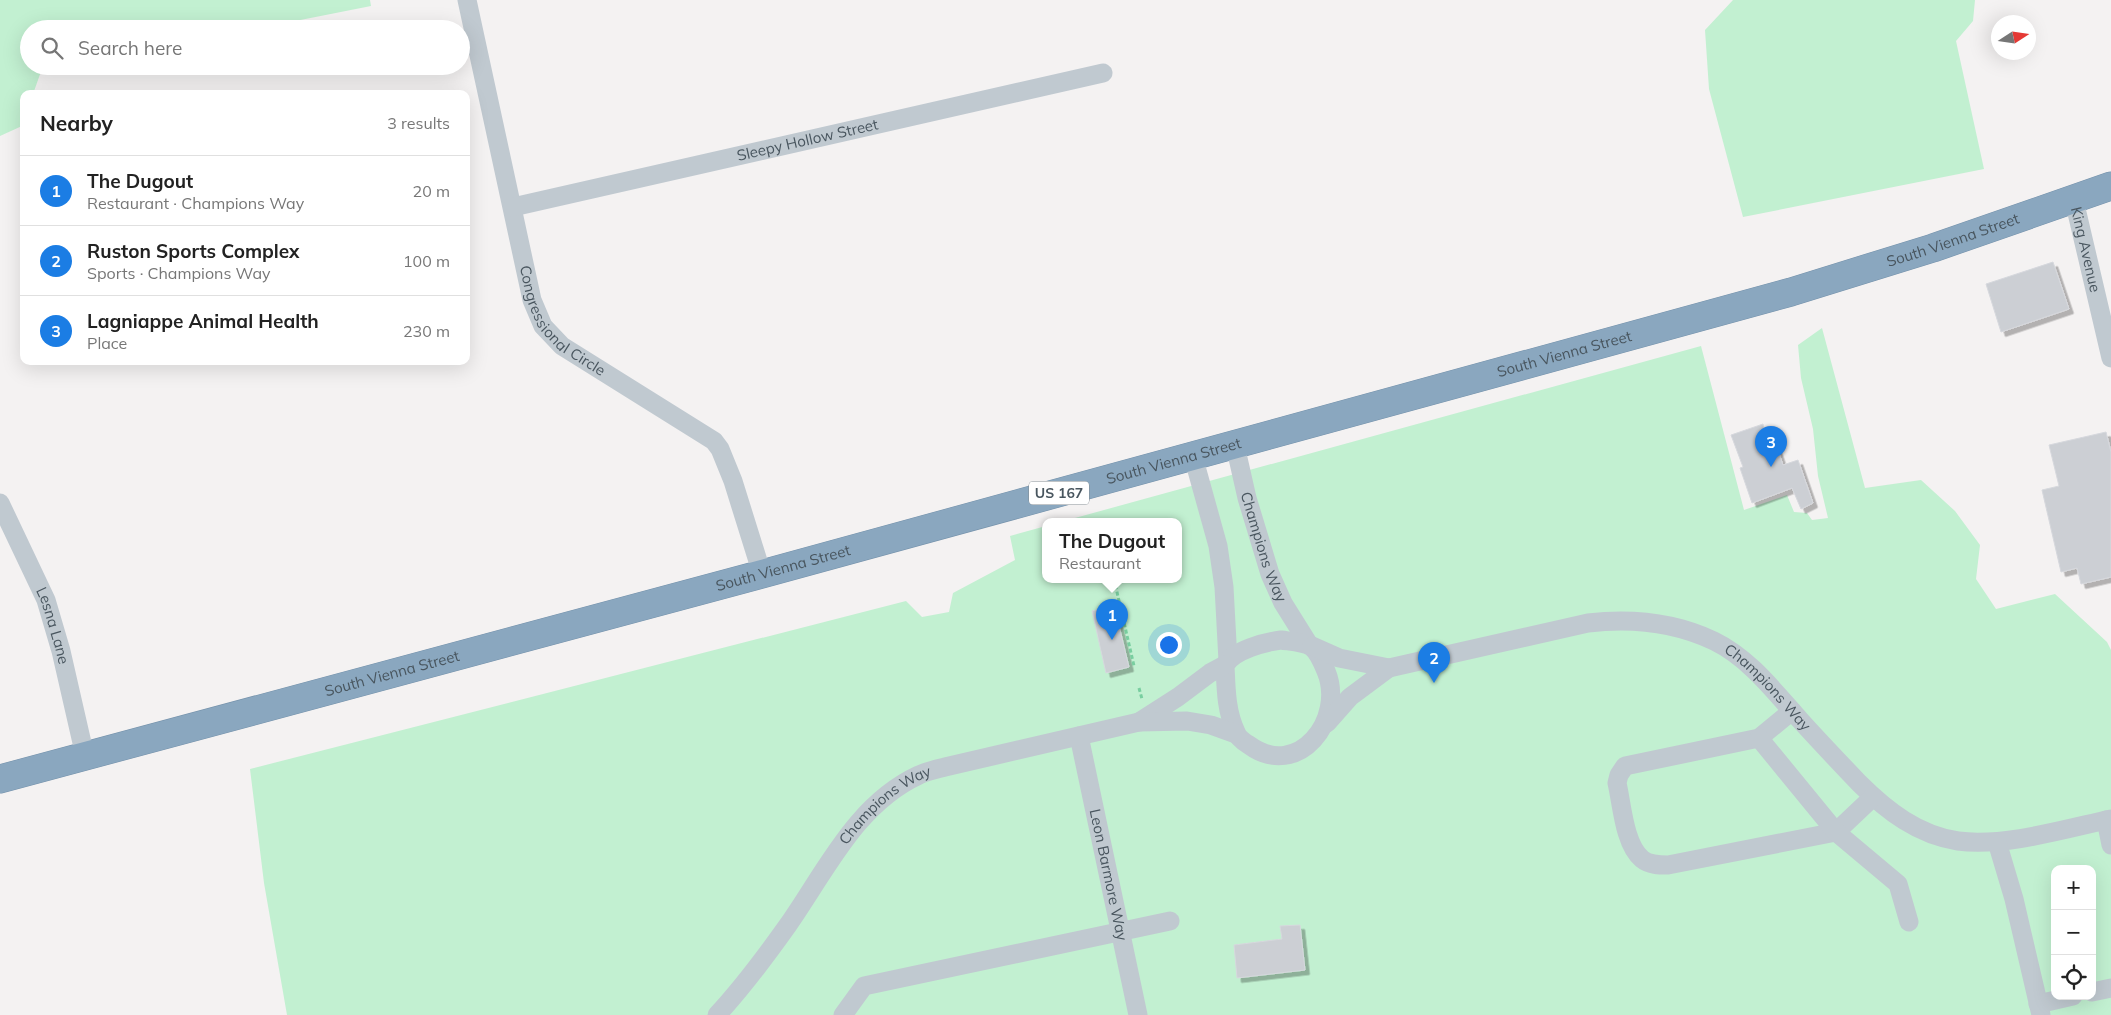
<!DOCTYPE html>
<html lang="en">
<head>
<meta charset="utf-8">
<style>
	body { margin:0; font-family:Mulish,sans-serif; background:#f2f2f2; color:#222 }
	.controls { position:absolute; right:15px; bottom:15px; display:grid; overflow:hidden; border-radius:10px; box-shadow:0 5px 20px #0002 }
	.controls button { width:45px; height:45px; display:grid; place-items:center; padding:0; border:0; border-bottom:1px solid #e0e0e0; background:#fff; color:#222; font:25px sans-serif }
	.compass { position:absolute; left:1991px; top:15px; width:45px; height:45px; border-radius:50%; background:#fff; box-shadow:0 5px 20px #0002; rotate:78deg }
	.you { position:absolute; left:1168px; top:644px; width:18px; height:18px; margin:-12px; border:4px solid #fff; border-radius:50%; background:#1a73e8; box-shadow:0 0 0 8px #1a73e833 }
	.badge { display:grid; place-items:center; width:32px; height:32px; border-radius:50%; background:#1b7de4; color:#fff; font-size:16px; font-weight:700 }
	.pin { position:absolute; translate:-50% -41px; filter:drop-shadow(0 1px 2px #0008) }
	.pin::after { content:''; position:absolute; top:26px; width:18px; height:15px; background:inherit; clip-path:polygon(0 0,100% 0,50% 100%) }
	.popup { position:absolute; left:1042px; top:518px; width:140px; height:65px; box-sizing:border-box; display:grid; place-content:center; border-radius:10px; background:#fff; filter:drop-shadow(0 1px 4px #0005); font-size:16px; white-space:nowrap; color:#767676 }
	.popup b { font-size:19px; color:#222 }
	.popup::after { content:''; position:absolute; left:50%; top:100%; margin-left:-10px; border:10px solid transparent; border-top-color:#fff }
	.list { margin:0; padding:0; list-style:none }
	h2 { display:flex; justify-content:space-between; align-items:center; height:65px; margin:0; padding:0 20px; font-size:21px }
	h2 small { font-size:16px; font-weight:400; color:#767676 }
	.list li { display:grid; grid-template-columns:32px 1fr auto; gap:15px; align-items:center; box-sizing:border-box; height:70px; padding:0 20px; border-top:1px solid #e0e0e0 }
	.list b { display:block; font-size:19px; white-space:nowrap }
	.list p { margin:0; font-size:16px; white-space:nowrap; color:#767676 }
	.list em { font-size:16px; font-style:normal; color:#767676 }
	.icon { flex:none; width:28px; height:28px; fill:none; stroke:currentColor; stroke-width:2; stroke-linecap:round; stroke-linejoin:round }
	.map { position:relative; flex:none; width:2111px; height:1015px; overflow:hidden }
	.search { position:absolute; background:#fff; box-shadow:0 5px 20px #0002; left:20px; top:20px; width:450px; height:55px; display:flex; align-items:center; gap:12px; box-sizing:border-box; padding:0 18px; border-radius:28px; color:#767676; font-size:19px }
	.panel { position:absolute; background:#fff; box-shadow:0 5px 20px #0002; left:20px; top:90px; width:450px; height:275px; border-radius:10px }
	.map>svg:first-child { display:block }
	.green { fill:#c2f0d1; fill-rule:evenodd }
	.building { fill:#cccfd4; stroke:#d6d8dd; filter:url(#shadow) }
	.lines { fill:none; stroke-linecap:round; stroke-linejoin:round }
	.highway-casing { stroke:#7592ab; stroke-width:29 }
	.path { stroke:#79cea0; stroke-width:3; stroke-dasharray:4 2.5; stroke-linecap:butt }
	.minor { stroke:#c0c9d0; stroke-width:19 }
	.highway { stroke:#8aa7bf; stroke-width:28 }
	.labels { text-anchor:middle; stroke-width:4; stroke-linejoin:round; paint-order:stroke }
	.shield { fill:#fff; stroke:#80898f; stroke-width:1 }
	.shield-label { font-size:14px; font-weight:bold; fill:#49565f }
	.street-label { font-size:15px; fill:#49565f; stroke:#fff }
</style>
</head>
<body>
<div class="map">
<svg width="2111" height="1015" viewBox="0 0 2111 1015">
	<defs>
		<filter id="shadow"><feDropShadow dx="4.5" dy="4.5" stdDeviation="0" flood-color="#0004"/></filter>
	</defs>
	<rect width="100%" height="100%" fill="#f4f2f2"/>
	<path class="green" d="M 0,0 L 370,0 L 371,6 L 255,29 L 29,29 L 29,66 L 43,66 L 33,94 L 24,94 L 24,120 L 22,126 L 0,136 Z
		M 1733,0 L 1975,0 L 1973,21 L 1956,41 L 1984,169 L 1743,217 L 1709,89 L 1705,30 Z
		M 1822,328 L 1865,488 L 1921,480 L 1955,511 L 1980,545 L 1976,579 L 1996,609 L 2055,594 L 2107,642 L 2111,650 L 2111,1015 L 287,1015 L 264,883 L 250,769 L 906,601 L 922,617 L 949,612 L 953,593 L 1015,560 L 1010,536 L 1046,526 L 1046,579 L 1178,579 L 1178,521 L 1064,521 L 1701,346 L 1744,510 L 1787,495 L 1794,512 L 1807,513 L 1812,520 L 1828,518 L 1818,476 L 1813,429 L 1801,378 L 1798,345 ZM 2055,869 L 2092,869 L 2092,996 L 2055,996 Z"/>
	<path class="building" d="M 2053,262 L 2069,309 L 2001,332 L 1986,284 Z
		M 1763,424 L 1764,430 L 1770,428 L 1783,465 L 1798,460 L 1813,503 L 1801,509 L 1792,488 L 1752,503 L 1740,468 L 1743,467 L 1731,435 Z
		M 2106,432 L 2111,452 L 2111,577 L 2081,584 L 2077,568 L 2061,572 L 2042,490 L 2059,486 L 2049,445 Z
		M 1114,605 L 1129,667 L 1106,673 L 1092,611 Z
		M 1300,925 L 1305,970 L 1237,978 L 1234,945 L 1282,939 L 1280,926 Z"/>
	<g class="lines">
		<defs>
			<g id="highway">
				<path id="s9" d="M 0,779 L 762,574 L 1791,292 L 1933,248 L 2111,186"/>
			</g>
		</defs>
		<use href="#highway" class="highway-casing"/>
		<path class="path" d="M 1114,579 L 1134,666
			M 1139,688 L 1142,699"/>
		<g class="minor">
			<path id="s1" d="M 467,0 L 532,300 L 543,326 L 562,346 L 714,441 L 720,449 L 733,481 L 762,574"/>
			<path id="s2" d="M 2074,200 L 2111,358"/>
			<path id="s3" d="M 513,207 L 1103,73"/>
			<path id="s4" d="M 1235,445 L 1247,498 L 1270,574 L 1283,603 L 1308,643"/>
			<path d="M 1193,456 L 1218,546 L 1224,587 L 1228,661"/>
			<path id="s5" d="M 0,503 L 46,600 L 61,651 L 85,756"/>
			<path d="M 1281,640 C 1311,644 1314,642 1326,671 C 1346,719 1298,781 1249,745 C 1244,742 1238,738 1236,732 C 1226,711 1226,688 1225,665 C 1234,650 1265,642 1281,640 Z"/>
			<path id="s6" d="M 1312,646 L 1339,658 L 1389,668 L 1588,623 C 1631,618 1674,622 1714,641 C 1749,658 1774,691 1800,720 C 1819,741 1839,762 1859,783 C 1887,811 1918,835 1958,841 C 2005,847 2065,829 2111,819"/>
			<path d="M 1792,711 L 1759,738 L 1625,766 L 1619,775 L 1617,783 C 1622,804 1624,844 1642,859 C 1649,865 1660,865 1668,865 L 1836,832 L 1873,797"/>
			<path d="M 1139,722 L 1178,697 L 1210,673 L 1225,665"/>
			<path d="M 1327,723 L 1350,697 L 1389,668"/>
			<path id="s7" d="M 1079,736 L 1138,1015"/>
			<path d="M 1759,738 L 1836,832 L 1898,884 L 1909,922"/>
			<path d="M 2106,820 L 2111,845"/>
			<path d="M 1997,842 L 2014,899 L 2041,1015"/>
			<path d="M 2092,992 L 2111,988"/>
			<path d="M 2038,1004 L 2073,996"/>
			<path id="s8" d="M 717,1015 C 743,987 766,956 788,925 C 826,871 856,804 919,775 C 927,771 937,769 945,767 L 1139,722 L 1187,721 L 1211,725 L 1236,734"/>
			<path d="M 843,1015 L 864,986 L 1170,921"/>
		</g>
		<use href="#highway" class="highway"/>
	</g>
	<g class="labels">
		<rect class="shield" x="1029" y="481.5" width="60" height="23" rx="4"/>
		<g class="shield-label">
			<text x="1059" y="498">US 167</text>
		</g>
		<g class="street-label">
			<text dy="5" stroke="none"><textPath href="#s3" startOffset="302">Sleepy Hollow Street</textPath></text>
			<text dy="5" stroke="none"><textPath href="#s9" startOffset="2026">South Vienna Street</textPath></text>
			<text dy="5" stroke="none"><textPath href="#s2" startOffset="51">King Avenue</textPath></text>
			<text dy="5" stroke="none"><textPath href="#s1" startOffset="342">Congressional Circle</textPath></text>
			<text dy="5" stroke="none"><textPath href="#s9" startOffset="1621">South Vienna Street</textPath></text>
			<text dy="5" stroke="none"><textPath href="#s9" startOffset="1216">South Vienna Street</textPath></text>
			<text dy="5" stroke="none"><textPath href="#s4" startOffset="106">Champions Way</textPath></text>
			<text dy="5" stroke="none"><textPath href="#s9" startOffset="811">South Vienna Street</textPath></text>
			<text dy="5" stroke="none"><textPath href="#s5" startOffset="134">Lesna Lane</textPath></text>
			<text dy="5" stroke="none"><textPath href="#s9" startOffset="406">South Vienna Street</textPath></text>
			<text dy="5" stroke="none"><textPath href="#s6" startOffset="485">Champions Way</textPath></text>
			<text dy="5" stroke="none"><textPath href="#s8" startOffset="271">Champions Way</textPath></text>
			<text dy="5" stroke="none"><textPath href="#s7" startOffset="142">Leon Barmore Way</textPath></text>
		</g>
	</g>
</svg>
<div class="controls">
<button>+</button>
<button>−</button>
<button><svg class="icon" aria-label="locate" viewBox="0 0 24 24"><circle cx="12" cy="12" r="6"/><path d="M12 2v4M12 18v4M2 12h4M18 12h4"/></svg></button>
</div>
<svg class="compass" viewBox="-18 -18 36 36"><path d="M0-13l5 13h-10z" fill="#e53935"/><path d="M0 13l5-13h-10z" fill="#767676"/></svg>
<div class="you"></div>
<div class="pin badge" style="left:1112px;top:640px">1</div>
<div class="popup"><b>The Dugout</b>Restaurant</div>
<div class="pin badge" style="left:1434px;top:683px">2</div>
<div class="pin badge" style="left:1771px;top:467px">3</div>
<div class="search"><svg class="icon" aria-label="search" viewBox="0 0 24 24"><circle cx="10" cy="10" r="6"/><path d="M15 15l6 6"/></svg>Search here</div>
<section class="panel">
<h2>Nearby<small>3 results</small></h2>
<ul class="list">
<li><span class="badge">1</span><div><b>The Dugout</b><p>Restaurant · Champions Way</p></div><em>20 m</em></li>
<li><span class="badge">2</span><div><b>Ruston Sports Complex</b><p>Sports · Champions Way</p></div><em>100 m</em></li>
<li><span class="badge">3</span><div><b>Lagniappe Animal Health</b><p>Place</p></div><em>230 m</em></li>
</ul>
</section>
</div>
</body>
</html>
